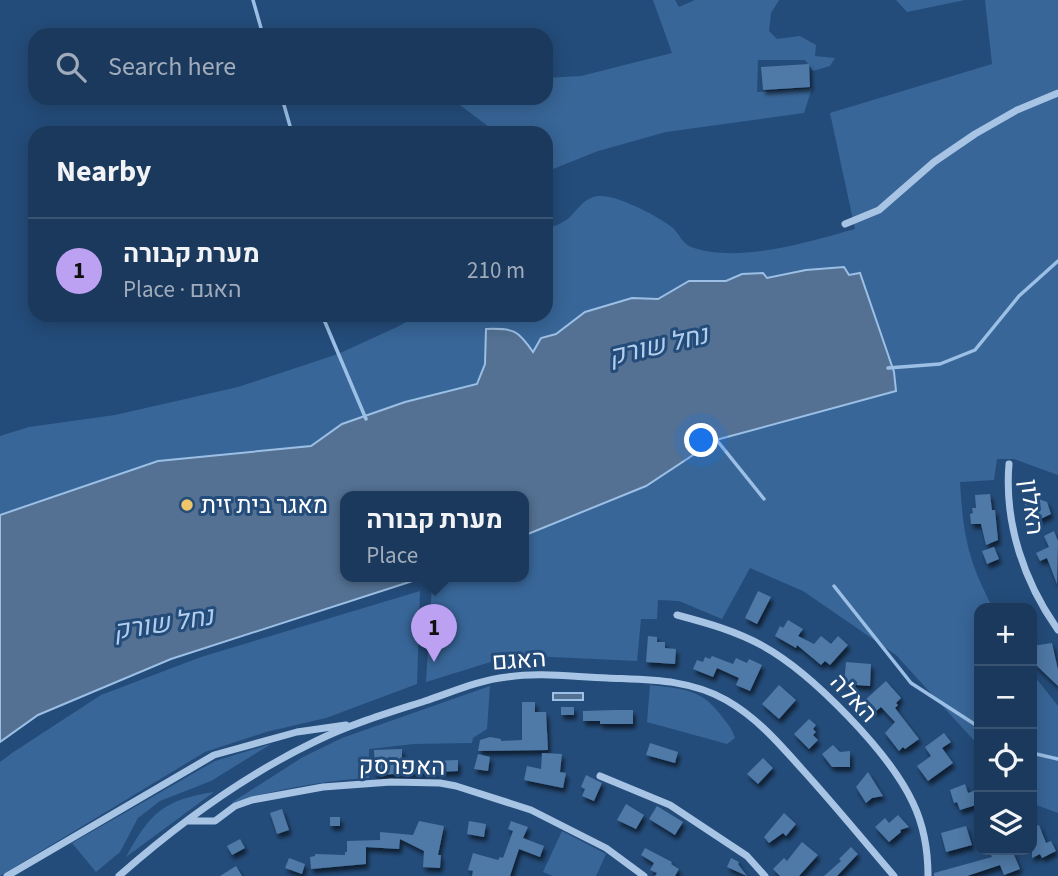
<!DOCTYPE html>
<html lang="en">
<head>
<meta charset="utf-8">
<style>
	body { margin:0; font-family:"Source Sans 3",Heebo,sans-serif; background:#284465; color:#f1f3f6 }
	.controls { position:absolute; right:21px; bottom:21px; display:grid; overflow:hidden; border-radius:14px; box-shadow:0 4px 18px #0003 }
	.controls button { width:63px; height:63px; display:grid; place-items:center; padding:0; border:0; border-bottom:2px solid #395372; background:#1b395c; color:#f1f3f6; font:35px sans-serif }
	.you { position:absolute; left:702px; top:441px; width:24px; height:24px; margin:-18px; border:5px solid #fff; border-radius:50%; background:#1a73e8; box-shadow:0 0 0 10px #1a73e833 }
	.badge { display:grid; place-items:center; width:46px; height:46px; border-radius:50%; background:#bca0f2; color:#111; font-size:23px; font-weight:700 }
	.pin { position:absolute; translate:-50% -58px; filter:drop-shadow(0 2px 4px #0008) }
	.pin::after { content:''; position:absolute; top:37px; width:24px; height:21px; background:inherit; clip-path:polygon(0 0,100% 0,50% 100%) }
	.popup { position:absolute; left:340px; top:491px; width:189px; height:91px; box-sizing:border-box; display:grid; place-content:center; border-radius:14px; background:#1b395c; filter:drop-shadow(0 2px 5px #0005); font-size:23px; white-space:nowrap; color:#a0acbb }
	.popup b { font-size:26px; color:#f1f3f6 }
	.popup::after { content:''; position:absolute; left:50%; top:100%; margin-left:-14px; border:14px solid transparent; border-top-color:#1b395c }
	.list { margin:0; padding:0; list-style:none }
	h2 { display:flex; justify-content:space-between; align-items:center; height:91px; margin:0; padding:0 28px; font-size:30px }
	h2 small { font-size:23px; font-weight:400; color:#a0acbb }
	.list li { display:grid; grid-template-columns:46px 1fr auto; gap:21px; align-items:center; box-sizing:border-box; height:105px; padding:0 28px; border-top:2px solid #395372 }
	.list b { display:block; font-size:26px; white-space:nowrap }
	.list p { margin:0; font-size:23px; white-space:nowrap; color:#a0acbb }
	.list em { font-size:23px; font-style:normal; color:#a0acbb }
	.icon { flex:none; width:38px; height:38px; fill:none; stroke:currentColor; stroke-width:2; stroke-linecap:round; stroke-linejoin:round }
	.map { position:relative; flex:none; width:1058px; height:876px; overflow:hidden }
	.search { position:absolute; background:#1b395c; box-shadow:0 4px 18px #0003; left:28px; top:28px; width:525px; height:77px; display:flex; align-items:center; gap:18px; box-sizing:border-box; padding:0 24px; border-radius:21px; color:#a0acbb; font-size:26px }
	.panel { position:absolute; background:#1b395c; box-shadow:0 4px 18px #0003; left:28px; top:126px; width:525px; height:196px; border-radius:21px }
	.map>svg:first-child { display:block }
	.green { fill:#386698 }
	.water { fill:#547193; stroke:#9bbfe5; stroke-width:2 }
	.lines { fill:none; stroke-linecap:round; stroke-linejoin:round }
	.stream { stroke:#9bbfe5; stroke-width:3.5 }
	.building { fill:#5079a6; filter:url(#shadow) }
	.minor { stroke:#a7c4e4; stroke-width:7 }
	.poi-dot { fill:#eec56b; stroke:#244c7a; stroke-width:2.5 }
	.labels { text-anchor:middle; stroke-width:6; stroke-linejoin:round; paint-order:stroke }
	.poi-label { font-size:24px; fill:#fff; stroke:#244c7a; text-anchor:start }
	.street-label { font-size:24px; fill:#fff; stroke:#244c7a }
	.water-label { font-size:26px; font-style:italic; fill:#b2ceec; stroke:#244c7a }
</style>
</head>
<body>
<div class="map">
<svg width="1058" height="876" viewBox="0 0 1058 876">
	<defs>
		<filter id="shadow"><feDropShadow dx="2.5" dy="4.5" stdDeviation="2" flood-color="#0009"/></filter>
	</defs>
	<rect width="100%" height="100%" fill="#244c7a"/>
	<path class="green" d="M 653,0 L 675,0 L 679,7 L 695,0 L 779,0 L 771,13 L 769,31 L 777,39 L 800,36 L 816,45 L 815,56 L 835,58 L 830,66 L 813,71 L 805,60 L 758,60 L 757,92 L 812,88 L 804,113 L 666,132 L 598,151 L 548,171 L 546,170 L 546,133 L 497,133 L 456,102 L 445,98 L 546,98 L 546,78 L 581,76 L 672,53 Z
		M 896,0 L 965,0 L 907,12 Z
		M 985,0 L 1058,0 L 1058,475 L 1014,459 L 997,459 L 994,480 L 960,482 C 963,535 968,561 993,608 L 979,608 L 979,746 L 896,655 L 803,591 L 750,568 L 722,619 L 679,601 L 658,600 L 657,619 L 641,619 L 637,661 L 532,656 L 497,660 L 426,682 L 432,584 L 420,576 L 523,576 L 523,496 L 345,496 L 0,587 L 0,436 L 29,427 L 115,415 L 238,387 L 338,354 L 397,327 L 419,315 L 546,315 L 546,229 C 554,226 564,223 570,217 C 579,208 585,197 599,196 C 616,194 660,217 673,228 C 679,234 683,244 691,247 C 738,264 808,242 855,229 L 830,113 L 992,64 Z
		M 420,591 L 417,684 L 326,718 L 266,732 L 205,752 L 0,876 L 0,762 L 12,753 L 101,695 L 201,657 Z
		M 1032,673 L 1058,706 L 1058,813 L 1036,805 L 1032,807 Z
		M 650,685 C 681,689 700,688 720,714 C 726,722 732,728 735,738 L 727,744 L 647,722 Z
		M 490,686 L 487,729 L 473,738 L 472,743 L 414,744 L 369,749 L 369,778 C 321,781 277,789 231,803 L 303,757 L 342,738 Z
		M 271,744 L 211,781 L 160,801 L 138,818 L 120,852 L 96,872 L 72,843 L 215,761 Z
		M 214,792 L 126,857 C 150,813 163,800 214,792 Z
		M 562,831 L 606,854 L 596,876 L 553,876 L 543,872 Z"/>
	<path class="water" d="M 844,267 L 849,275 L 860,273 L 894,372 L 896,391 L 716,440 L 646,486 L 523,536 L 523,496 L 345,496 L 345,576 L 428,576 L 171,659 L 38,715 L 0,742 L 0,515 L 158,461 L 311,446 L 342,424 L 405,402 L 477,384 L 485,364 L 486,329 C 514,328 518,330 533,352 L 541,338 L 556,334 L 585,312 L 632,298 L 658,299 L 689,281 L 726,281 L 742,274 L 763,273 L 767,278 L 806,270 Z
		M 553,693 L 583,693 L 583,700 L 553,700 Z"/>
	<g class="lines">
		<path class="stream" d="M 253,0 L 263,35
			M 282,98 L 292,133
			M 322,315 L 366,419
			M 888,368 L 940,364 L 975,350 L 1019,296 L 1058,261
			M 715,438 L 764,499
			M 834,586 L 911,683 L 979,727
			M 1032,753 L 1058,759"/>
	</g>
	<path class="building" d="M 809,64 L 810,87 L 763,90 L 761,67 Z
		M 990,494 L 992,510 L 995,510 L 998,540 L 986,545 L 981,524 L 971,524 L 970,514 L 973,513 L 972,508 L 976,508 L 975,495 Z
		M 1033,497 L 1047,502 L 1051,514 L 1034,522 L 1023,501 Z
		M 1054,531 L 1058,541 L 1057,584 L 1047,558 L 1040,561 L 1036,553 L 1049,547 L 1044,536 Z
		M 994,547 L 999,559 L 987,564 L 982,551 Z
		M 758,591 L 771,597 L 757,624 L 745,618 Z
		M 788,620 L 803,629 L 798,636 L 814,644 L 821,636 L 831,644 L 838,636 L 848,645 L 830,665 L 825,661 L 821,665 L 797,645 L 796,648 L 775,636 L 780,626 L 783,628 Z
		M 648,636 L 657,637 L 657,642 L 665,642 L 665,648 L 676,649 L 675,664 L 646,662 Z
		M 1052,643 L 1058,670 L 1058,686 L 1036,665 L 1032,648 L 1032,646 Z
		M 712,656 L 733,664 L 736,658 L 747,663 L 749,659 L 762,665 L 750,691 L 736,685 L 739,678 L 717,668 L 713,677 L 693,669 L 697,660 L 703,662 L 705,657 L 710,659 Z
		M 846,662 L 871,664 L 870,686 L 844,684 Z
		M 886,681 L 901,698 L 896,703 L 898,705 L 895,708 L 919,739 L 905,749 L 903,747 L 899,751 L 885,733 L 895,722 L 881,707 L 875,712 L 864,701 Z
		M 779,685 L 796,700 L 779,719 L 762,704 Z
		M 522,702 L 535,702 L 535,712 L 546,712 L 548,750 L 478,751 L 480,740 L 490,737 L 501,739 L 501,741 L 522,740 Z
		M 561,707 L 574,707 L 574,715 L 561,715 Z
		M 615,710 L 633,710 L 633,724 L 600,724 L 600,721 L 583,721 L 583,711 Z
		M 809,719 L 816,725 L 813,729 L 816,732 L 813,735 L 818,740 L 809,749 L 794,734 Z
		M 944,733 L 951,742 L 942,748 L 953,763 L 928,781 L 917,766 L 931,756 L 925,747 Z
		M 650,743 L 678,752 L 675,763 L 646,755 Z
		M 833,745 L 840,752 L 850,751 L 850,767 L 832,767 L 822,754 Z
		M 402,749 L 402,762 L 458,760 L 458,771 L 375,775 L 374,750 Z
		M 542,753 L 562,754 L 560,772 L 566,773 L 563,788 L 524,780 L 527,766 L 541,769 Z
		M 478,754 L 490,757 L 488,771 L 474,769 Z
		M 763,758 L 773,768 L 758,784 L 747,774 Z
		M 868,772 L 883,796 L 872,798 L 866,803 L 856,787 Z
		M 586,775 L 602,783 L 594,801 L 582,796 L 585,789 L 581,787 Z
		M 965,784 L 968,793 L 979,789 L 979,804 L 960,810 L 957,802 L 954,803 L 950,790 Z
		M 626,804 L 644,815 L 636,829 L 617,820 Z
		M 657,806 L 683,822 L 675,835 L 649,819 Z
		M 282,809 L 289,830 L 277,834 L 270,813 Z
		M 784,813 L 796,824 L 786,836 L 783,833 L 769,843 L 764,837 Z
		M 898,815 L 909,827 L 900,830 L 901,832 L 889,842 L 875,827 L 885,818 L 889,823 Z
		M 330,817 L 340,817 L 340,826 L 330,826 Z
		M 419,821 L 444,826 L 438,855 L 441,855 L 440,868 L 423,867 L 424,851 L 400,839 L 399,849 L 366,847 L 366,864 L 311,869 L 310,857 L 315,856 L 315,854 L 345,855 L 345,852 L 347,852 L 347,841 L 380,840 L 380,832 L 413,835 Z
		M 469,821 L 486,824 L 484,837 L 467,834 Z
		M 511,821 L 528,827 L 523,838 L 544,846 L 540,857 L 519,849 L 510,876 L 472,876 L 473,871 L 468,870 L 473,853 L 498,860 L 500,857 L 503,858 L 513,831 L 508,829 Z
		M 1039,825 L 1046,843 L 1051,841 L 1056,851 L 1042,858 L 1040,854 L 1032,858 L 1032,828 Z
		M 966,826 L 972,845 L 946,852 L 941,833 Z
		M 240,839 L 245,848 L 232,855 L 227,846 Z
		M 802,842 L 818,855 L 799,876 L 780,876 L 773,869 L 784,858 L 787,861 Z
		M 851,847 L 858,854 L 837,876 L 824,876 L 841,861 L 839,859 Z
		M 645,848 L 672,862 L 671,864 L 679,869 L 675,876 L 655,876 L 657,873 L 650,870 L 654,863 L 641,855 Z
		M 989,850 L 1012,850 L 1020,869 L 1004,875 L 1000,865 L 967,876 L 934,876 L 934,873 L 992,857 Z
		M 289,858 L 305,864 L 302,874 L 285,868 Z
		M 731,858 L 739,862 L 738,864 L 747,876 L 727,867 Z
		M 236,866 L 242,876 L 220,876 Z"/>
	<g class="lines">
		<path class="minor" d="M 845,224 L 879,210 L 934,162 L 975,134 L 1017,110 L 1058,93
			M 1009,464 C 1004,523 1024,582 1058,630
			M 677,615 C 707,623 736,631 763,646 C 812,673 890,753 913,803 C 924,826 928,851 928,876
			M 600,776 L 670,805 L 747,856 L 765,876
			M 188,821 L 215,821 L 235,806 L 252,800 L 323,787 L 391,782 L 440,783 L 456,786 L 531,810 L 606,848 L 644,876
			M 7,876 L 214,755 L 297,732 L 346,725
			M 119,876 C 178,824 245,775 316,741 C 351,724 388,713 425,701 C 452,692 479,680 507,677 C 540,672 574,677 607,678 C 649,680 689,679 726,700 C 756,717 778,742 801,768 C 833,803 863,840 894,876"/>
	</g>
	<circle class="poi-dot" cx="187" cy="505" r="7"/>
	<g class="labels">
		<g class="poi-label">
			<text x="201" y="513">מאגר בית זית</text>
		</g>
		<g class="street-label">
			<text transform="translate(1032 507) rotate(83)" y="8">האלון</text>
			<text transform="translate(519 660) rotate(-4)" y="8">האגם</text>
			<text transform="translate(854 698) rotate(47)" y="8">האלה</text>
			<text transform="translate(402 766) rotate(1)" y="8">האפרסק</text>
		</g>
		<g class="water-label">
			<text transform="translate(658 345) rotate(-13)" y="9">נחל שורק</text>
			<text transform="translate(163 623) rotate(-9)" y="9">נחל שורק</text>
		</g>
	</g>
</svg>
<div class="controls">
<button>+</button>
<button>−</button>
<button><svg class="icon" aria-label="locate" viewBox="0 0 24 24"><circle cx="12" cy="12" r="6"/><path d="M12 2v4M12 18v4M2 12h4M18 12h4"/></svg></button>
<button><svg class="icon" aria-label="layers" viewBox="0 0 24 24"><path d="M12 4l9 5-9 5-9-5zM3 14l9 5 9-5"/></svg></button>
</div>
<div class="you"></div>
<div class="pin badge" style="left:434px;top:662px">1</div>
<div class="popup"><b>מערת קבורה</b>Place</div>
<div class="search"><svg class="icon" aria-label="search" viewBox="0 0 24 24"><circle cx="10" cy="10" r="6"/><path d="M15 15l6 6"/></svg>Search here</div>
<section class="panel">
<h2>Nearby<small></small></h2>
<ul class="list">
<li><span class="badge">1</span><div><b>מערת קבורה</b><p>Place · האגם</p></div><em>210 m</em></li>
</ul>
</section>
</div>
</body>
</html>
